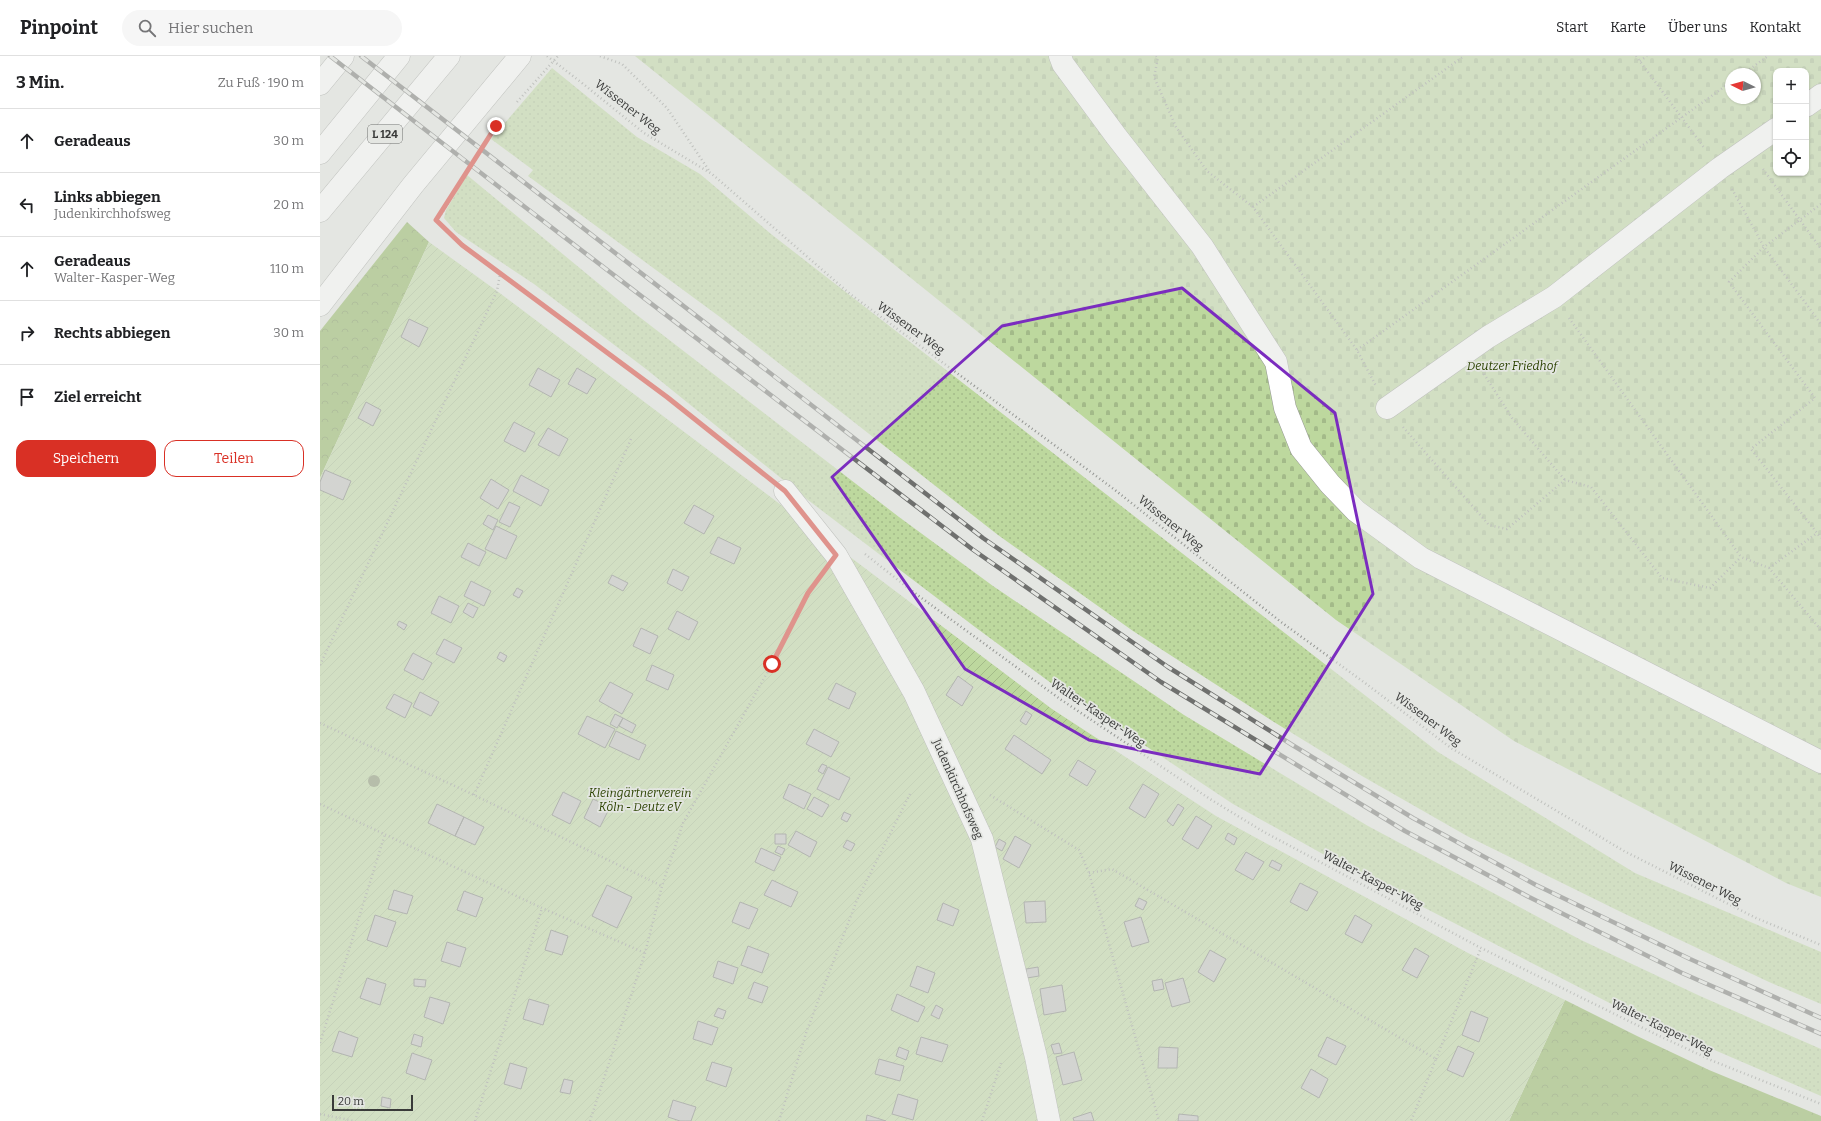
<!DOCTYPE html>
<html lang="de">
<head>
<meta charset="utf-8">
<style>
	body { margin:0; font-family:Bitter,serif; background:#f6f6f6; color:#202124 }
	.controls { position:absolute; right:12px; top:12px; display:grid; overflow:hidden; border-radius:8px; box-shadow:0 1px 3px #0004 }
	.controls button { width:36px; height:36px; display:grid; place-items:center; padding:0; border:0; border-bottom:1px solid #e0e0e0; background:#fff; color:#202124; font:20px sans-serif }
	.compass { position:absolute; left:1405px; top:12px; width:36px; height:36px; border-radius:50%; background:#fff; box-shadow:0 1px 3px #0004; rotate:275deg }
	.scale { position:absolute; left:12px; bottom:10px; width:81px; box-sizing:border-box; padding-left:4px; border:2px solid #393a39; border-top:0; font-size:11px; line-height:14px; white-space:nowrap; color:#393a39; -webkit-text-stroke:3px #e4e6e2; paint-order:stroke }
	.stop { position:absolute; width:12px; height:12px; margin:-9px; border:3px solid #d93025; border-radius:50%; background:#fff }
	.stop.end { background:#d93025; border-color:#fff; box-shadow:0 1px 4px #0008 }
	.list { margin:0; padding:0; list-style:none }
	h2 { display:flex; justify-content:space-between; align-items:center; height:52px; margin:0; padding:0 16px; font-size:17px }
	h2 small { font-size:13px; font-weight:400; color:#757577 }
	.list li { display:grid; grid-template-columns:26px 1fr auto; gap:12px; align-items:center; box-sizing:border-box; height:64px; padding:0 16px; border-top:1px solid #e0e0e0 }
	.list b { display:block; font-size:15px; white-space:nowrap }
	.list p { margin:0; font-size:13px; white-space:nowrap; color:#757577 }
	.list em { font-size:13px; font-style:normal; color:#757577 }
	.actions { display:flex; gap:8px; padding:12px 16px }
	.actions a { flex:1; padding:9px 0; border:1px solid #d93025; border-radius:12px; text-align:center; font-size:14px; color:#d93025 }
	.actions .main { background:#d93025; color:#fff }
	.icon { flex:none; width:22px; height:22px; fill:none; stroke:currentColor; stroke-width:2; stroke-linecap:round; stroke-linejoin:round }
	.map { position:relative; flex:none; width:1501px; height:1065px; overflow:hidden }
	header { display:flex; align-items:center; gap:24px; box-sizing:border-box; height:56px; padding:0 20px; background:#fff; border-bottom:1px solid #e0e0e0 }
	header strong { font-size:19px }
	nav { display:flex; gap:22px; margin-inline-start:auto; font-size:14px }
	.search { width:280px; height:36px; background:#f6f6f6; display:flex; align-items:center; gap:10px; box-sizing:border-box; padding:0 14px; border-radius:22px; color:#757577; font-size:15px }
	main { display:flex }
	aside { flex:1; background:#fff }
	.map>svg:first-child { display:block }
	.grass { fill:url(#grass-dots) }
	.forest { fill:url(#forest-crowns) }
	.cemetery { fill:url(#cemetery-stones); fill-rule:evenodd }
	.garden { fill:url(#garden-furrows) }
	.building { fill:#bebfbc; stroke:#787a76 }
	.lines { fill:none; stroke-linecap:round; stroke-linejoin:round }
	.minor-casing { stroke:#969894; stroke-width:23 }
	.highway-casing { stroke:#969894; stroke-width:23 }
	.path { stroke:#949693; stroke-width:2.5; stroke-dasharray:1 3; stroke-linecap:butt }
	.minor { stroke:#fff; stroke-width:22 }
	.highway { stroke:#fff; stroke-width:22 }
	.rail-casing { stroke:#6f706e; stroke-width:4.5 }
	.rail { stroke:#e4e6e2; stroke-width:3; stroke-dasharray:9; stroke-linecap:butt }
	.path-bridge { stroke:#949693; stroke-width:2.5; stroke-dasharray:1 3; stroke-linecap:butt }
	.tree { fill:#7f8c66 }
	.route { stroke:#d93025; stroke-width:5 }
	.marked { fill:none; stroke:#7b2cbf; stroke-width:3; stroke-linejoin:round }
	.labels { text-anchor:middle; stroke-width:3.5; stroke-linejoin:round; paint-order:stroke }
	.shield { fill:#e4e6e2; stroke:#6c6e6c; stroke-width:1 }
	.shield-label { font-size:11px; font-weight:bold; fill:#393a39 }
	.street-label { font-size:12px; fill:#393a39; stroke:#e4e6e2 }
	.park-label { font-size:12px; font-style:italic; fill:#2c4300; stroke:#e4e6e2 }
</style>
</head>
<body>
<header>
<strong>Pinpoint</strong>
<div class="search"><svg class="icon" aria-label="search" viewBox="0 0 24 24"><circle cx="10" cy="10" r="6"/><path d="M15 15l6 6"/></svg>Hier suchen</div>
<nav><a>Start</a><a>Karte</a><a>Über uns</a><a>Kontakt</a></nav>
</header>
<main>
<aside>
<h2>3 Min.<small>Zu Fuß · 190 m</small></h2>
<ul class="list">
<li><svg class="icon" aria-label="ahead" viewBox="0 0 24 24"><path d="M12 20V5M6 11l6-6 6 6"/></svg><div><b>Geradeaus</b></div><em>30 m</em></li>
<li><svg class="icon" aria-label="left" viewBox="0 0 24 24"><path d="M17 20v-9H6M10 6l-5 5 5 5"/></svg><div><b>Links abbiegen</b><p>Judenkirchhofsweg</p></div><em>20 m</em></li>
<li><svg class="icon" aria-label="ahead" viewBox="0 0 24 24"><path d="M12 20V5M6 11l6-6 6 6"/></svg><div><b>Geradeaus</b><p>Walter-Kasper-Weg</p></div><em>110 m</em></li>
<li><svg class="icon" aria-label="right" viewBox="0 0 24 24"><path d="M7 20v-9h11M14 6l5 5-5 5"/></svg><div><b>Rechts abbiegen</b></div><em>30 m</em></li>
<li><svg class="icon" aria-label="arrive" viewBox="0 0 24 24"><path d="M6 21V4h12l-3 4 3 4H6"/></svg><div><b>Ziel erreicht</b></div></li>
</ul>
<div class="actions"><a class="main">Speichern</a><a>Teilen</a></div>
</aside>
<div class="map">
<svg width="1501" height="1065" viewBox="0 0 1501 1065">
	<defs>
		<pattern id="grass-dots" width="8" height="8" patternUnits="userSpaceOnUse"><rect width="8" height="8" fill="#bdd89e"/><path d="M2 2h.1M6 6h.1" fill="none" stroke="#a3ba89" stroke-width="1.8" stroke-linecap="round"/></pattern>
		<pattern id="forest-crowns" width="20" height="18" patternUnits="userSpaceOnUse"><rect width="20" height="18" fill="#8ab156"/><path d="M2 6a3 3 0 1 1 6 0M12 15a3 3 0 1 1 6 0" fill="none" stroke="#729148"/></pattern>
		<pattern id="cemetery-stones" width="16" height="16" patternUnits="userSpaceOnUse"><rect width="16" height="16" fill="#bdd89e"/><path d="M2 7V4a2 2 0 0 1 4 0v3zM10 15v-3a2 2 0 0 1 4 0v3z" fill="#a3ba89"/></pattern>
		<pattern id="garden-furrows" width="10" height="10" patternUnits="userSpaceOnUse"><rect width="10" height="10" fill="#bdd89e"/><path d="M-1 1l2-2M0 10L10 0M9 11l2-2" fill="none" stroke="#a3ba89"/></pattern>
	</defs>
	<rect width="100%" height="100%" fill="#e4e6e2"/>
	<path class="grass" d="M 232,12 L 317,81 L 380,118 L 451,178 L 1118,696 L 1315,817 L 1501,896 L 1501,948 L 1449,926 L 1303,857 L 1147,780 L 1042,720 L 954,666 L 813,575 L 678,479 L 400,261 L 208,120 L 213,114 L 171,83 Z
		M 147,119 L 313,256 L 579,461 L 673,530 L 864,659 L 1048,770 L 1261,884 L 1380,940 L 1501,993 L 1501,1040 L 1311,958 L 1035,816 L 913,748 L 731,627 L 655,571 L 488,444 L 326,313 L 214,228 L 136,176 L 124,162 L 126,154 Z"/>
	<path class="forest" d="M 87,166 L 109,186 L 0,422 L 0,275 Z
		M 1245,944 L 1317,980 L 1389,1014 L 1501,1060 L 1501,1065 L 1189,1065 Z"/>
	<path class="cemetery" d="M 315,0 L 1501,0 L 1501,841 L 1466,827 L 1194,685 L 1016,564 ZM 1456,15 L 1486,15 L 1486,117 L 1456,117 ZM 1411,18 L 1435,18 L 1435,42 L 1411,42 Z"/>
	<path class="garden" d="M 109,186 L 177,235 L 732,653 L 896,760 L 1148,897 L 1245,944 L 1189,1065 L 0,1065 L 0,422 Z"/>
	<path class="building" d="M 89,263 L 108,272 L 99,291 L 81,281 Z
		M 218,312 L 240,324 L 231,341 L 209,329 Z
		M 257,312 L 276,323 L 267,338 L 248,328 Z
		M 46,346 L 61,354 L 53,370 L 38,362 Z
		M 194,366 L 215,377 L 205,396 L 184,385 Z
		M 228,372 L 248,383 L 239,400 L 218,389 Z
		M 5,414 L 31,425 L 23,444 L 0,434 L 0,426 Z
		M 201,419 L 229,434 L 221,450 L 193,435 Z
		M 171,423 L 189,434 L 178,453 L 160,442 Z
		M 189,446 L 200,451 L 190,471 L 179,466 Z
		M 374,449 L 394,460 L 384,478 L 364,467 Z
		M 168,459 L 178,464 L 173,474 L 163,468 Z
		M 176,470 L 197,480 L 186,503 L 165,493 Z
		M 398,481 L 421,492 L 414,508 L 390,497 Z
		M 148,487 L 166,496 L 159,510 L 141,501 Z
		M 353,513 L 369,521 L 362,535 L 347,527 Z
		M 292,519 L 308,527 L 303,535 L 288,527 Z
		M 151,525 L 171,535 L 164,550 L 144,540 Z
		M 197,532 L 203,535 L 199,542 L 193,539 Z
		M 119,540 L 139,550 L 131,567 L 111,557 Z
		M 148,547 L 158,552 L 153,562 L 143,556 Z
		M 357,555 L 378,566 L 369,584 L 348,573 Z
		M 79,565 L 87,569 L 84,574 L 77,569 Z
		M 321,572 L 338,580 L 330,598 L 313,590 Z
		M 124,583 L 142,592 L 134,607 L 116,598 Z
		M 180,596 L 187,600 L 184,606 L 177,602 Z
		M 93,597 L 112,607 L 103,624 L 84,614 Z
		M 332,609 L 354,619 L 348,634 L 326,624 Z
		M 638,620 L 653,631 L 642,650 L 626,639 Z
		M 290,626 L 313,638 L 302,658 L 279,645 Z
		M 516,627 L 536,637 L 529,653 L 508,643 Z
		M 100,636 L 119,646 L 111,660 L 93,651 Z
		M 74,638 L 92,647 L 85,662 L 66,652 Z
		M 706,655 L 712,659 L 706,669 L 700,665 Z
		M 295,658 L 303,662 L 297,672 L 290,668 Z
		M 267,660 L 295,673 L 285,692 L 258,678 Z
		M 303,662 L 316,669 L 312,677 L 299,670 Z
		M 494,673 L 519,686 L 511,701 L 486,688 Z
		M 296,675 L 326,689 L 319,704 L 289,690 Z
		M 694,679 L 731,704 L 722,718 L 685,693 Z
		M 758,704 L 776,715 L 767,730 L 749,719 Z
		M 502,708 L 507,710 L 503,718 L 498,715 Z
		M 508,711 L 530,722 L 519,744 L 497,733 Z
		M 469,728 L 491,738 L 484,753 L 463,742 Z
		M 823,728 L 839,738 L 825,762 L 809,752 Z
		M 243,736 L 261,745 L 250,768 L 232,759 Z
		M 494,741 L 509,749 L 502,761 L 487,753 Z
		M 273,743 L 290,751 L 280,771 L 264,762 Z
		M 117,748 L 144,761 L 135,780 L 108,767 Z
		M 858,748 L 864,752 L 853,770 L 847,765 Z
		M 524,756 L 531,759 L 527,766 L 521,763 Z
		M 876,760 L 892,770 L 878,793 L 862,783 Z
		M 144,761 L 164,771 L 155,789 L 135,780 Z
		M 476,775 L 497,786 L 490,801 L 468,789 Z
		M 908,777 L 917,782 L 914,789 L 905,783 Z
		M 455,778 L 466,778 L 466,788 L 455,788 Z
		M 695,780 L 711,789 L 699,812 L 683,803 Z
		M 679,783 L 686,787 L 682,795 L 675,791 Z
		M 527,784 L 535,788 L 531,795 L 523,791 Z
		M 458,790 L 465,793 L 462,799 L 455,796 Z
		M 441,792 L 461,801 L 454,815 L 435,806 Z
		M 926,796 L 944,806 L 933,824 L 915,814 Z
		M 952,804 L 962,809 L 959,815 L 949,810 Z
		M 452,824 L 478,836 L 471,851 L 444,839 Z
		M 980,827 L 998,836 L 987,855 L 970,846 Z
		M 287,829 L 312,841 L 297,872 L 272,860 Z
		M 74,834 L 93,840 L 87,858 L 68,853 Z
		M 144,835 L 163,842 L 156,861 L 137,854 Z
		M 819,842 L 827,846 L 823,854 L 815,850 Z
		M 725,845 L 726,866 L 706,867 L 704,846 Z
		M 420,846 L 438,853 L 429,873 L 412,866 Z
		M 623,847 L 639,854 L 633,870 L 617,864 Z
		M 55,859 L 76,866 L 67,891 L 47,884 Z
		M 1035,859 L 1052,869 L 1042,887 L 1025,878 Z
		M 821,861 L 829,886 L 812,891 L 804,866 Z
		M 231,874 L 248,880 L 242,899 L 225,894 Z
		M 127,886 L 146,892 L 140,911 L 121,905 Z
		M 428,890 L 449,898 L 442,917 L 421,909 Z
		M 1095,892 L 1109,900 L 1097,922 L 1082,914 Z
		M 890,894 L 906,903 L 894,926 L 878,916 Z
		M 398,905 L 418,912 L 413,928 L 393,921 Z
		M 597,910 L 615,917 L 608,937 L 590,930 Z
		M 718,911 L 719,920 L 707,922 L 706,913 Z
		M 47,922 L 66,928 L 60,949 L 40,942 Z
		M 863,922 L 870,946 L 852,951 L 845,927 Z
		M 94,923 L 106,924 L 105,931 L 94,930 Z
		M 842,923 L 844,933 L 834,935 L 832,925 Z
		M 434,926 L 448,931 L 442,947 L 428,942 Z
		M 742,929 L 746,955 L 724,959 L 720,933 Z
		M 577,938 L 605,951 L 598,966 L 571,954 Z
		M 110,941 L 130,947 L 123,968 L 104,961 Z
		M 209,943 L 229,949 L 223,969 L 203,963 Z
		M 616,949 L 623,953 L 619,963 L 611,959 Z
		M 398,952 L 406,955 L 403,963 L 394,960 Z
		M 1151,955 L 1168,962 L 1159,986 L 1142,979 Z
		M 378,965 L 398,972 L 392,989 L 373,983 Z
		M 19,975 L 38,982 L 32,1001 L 12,995 Z
		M 94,978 L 103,981 L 101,991 L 91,988 Z
		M 601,981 L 628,989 L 622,1006 L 596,998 Z
		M 1007,981 L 1026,990 L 1016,1009 L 998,1000 Z
		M 739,987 L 742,997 L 734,998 L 731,989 Z
		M 1138,990 L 1154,997 L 1143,1021 L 1127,1014 Z
		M 579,991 L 589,995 L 586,1004 L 576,1000 Z
		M 839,991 L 858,992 L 857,1012 L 838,1012 Z
		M 754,996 L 762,1024 L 743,1029 L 736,1001 Z
		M 92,997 L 112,1004 L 105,1024 L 86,1017 Z
		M 559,1003 L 584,1010 L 580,1025 L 555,1018 Z
		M 392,1006 L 412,1012 L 406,1031 L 386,1024 Z
		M 190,1007 L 207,1012 L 201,1033 L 184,1028 Z
		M 991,1013 L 1008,1023 L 999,1042 L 981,1032 Z
		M 244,1023 L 253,1025 L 250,1038 L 240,1036 Z
		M 578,1038 L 598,1044 L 593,1064 L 572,1058 Z
		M 62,1041 L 71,1043 L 70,1052 L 61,1050 Z
		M 353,1044 L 376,1051 L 371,1065 L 360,1065 L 348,1061 Z
		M 771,1056 L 774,1065 L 754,1065 L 753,1062 Z
		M 859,1058 L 878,1060 L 878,1065 L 858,1065 Z
		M 547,1059 L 566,1065 L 546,1065 Z"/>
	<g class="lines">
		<defs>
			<path id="minor" d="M 740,0 L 743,8 L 796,80 L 882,190 L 956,306 L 965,352 L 981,392 L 1010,428 L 1036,455 L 1101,502 L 1501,706
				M 1486,50 L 1501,39
				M 1067,352 L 1168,281 L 1234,241 L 1400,112 L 1456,73
				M 465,435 L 516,499 L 594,636 L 662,783 L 716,1001 L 729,1065"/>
			<path id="highway" d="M 0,28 L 23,0
				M 0,97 L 79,0
				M 0,155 L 129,0
				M 0,249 L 93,129 L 200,0"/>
		</defs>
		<use href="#minor" class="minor-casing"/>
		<use href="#highway" class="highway-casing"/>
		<path class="path" d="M 280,0 L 302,8 L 347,52 L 390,116
			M 836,0 L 838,2 L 834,21 L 856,71 L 887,115 L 933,151 L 1037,294 L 1056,330
			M 1316,0 L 1385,93
			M 1320,5 L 1327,0
			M 1423,18 L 1448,0
			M 262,27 L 324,77 L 392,118 L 530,238 L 795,434 L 961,566 L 1045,627 L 1131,692 L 1304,795 L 1436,862 L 1501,889
			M 197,46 L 238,0
			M 172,76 L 117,165 L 142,189 L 347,341 L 445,419
			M 1443,113 L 1501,193
			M 1412,133 L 1444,191 L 1501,268
			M 1501,148 L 1444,191 L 1409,226 L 1495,342 L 1431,393 L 1501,482
			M 933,151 L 1144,0
			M 1249,262 L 1421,501 L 1449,512 L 1501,574
			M 1037,294 L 1411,26
			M 1165,314 L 1164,318 L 1192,362 L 1245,424
			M 1083,371 L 1169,469 L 1187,473 L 1245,424 L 1271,431 L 1342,522 L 1390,532 L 1421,501
			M 545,498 L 592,535 L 740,643 L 890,743 L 944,776 L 1161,892 L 1329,975 L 1393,1005 L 1501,1048
			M 1449,512 L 1497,477
			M 0,609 L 177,235 L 180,218
			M 0,667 L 154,739 L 342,830
			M 154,739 L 311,383
			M 670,739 L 759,794 L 769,817 L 839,1065
			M 0,748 L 222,852 L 325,897
			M 769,817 L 792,813 L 1116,1003 L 1091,1065
			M 0,987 L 65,778
			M 1116,1003 L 1161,892
			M 0,1058 L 34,1065
			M 155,1065 L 222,852
			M 270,1065 L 325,897 L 342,830 L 363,767 L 452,608 L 487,537 L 499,521
			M 459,1065 L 487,974 L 537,844 L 591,736
			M 662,1065 L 681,1007"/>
		<use href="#minor" class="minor"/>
		<use href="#highway" class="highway"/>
		<defs>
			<path id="rail" d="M 10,0 L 201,148 L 652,493 L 841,626 L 1085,775 L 1209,841 L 1362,917 L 1501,978
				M 41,0 L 663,482 L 848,611 L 974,690 L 1093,762 L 1216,829 L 1370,903 L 1501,962"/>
		</defs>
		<use href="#rail" class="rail-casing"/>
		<use href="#rail" class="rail"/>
		<path class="path-bridge" d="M 227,0 L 262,27"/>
	</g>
	<circle class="tree" cx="54" cy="725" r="6"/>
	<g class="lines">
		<path class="route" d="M 176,70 L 116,164 L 142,189 L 347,341 L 465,435 L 516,499 L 488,537 L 452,608"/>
	</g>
	<path d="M0 0H1501V1065H0ZM 862,232 L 1015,357 L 1053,538 L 940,718 L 769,684 L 645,613 L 512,421 L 682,270 Z" fill="#e4e6e2" fill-opacity=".55" fill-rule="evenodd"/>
	<path class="marked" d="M 862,232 L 1015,357 L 1053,538 L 940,718 L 769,684 L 645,613 L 512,421 L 682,270 Z"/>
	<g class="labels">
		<rect class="shield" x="48" y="69" width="34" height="18" rx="3"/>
		<g class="shield-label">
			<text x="65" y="82">L 124</text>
		</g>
		<g class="street-label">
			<text transform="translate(308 51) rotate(38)" y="4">Wissener Weg</text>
			<text transform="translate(591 272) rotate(36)" y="4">Wissener Weg</text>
			<text transform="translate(851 467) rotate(39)" y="4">Wissener Weg</text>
			<text transform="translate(778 657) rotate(34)" y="4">Walter-Kasper-Weg</text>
			<text transform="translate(1108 663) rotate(37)" y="4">Wissener Weg</text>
			<text transform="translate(638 733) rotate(66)" y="4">Judenkirchhofsweg</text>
			<text transform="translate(1053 824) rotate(28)" y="4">Walter-Kasper-Weg</text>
			<text transform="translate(1385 827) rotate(27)" y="4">Wissener Weg</text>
			<text transform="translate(1342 971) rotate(26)" y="4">Walter-Kasper-Weg</text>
		</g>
		<g class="park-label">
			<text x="1192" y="314">Deutzer Friedhof</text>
			<text x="320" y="741">Kleingärtnerverein<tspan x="320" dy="14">Köln - Deutz eV</tspan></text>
		</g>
	</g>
</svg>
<div class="controls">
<button>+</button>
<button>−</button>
<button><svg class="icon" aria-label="locate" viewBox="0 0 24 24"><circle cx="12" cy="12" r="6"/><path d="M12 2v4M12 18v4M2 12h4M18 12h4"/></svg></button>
</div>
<svg class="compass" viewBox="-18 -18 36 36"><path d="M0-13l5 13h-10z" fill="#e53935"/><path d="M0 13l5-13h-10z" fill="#757577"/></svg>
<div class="scale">20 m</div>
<div class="stop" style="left:452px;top:608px"></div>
<div class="stop end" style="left:176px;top:70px"></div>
</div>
</main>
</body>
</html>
